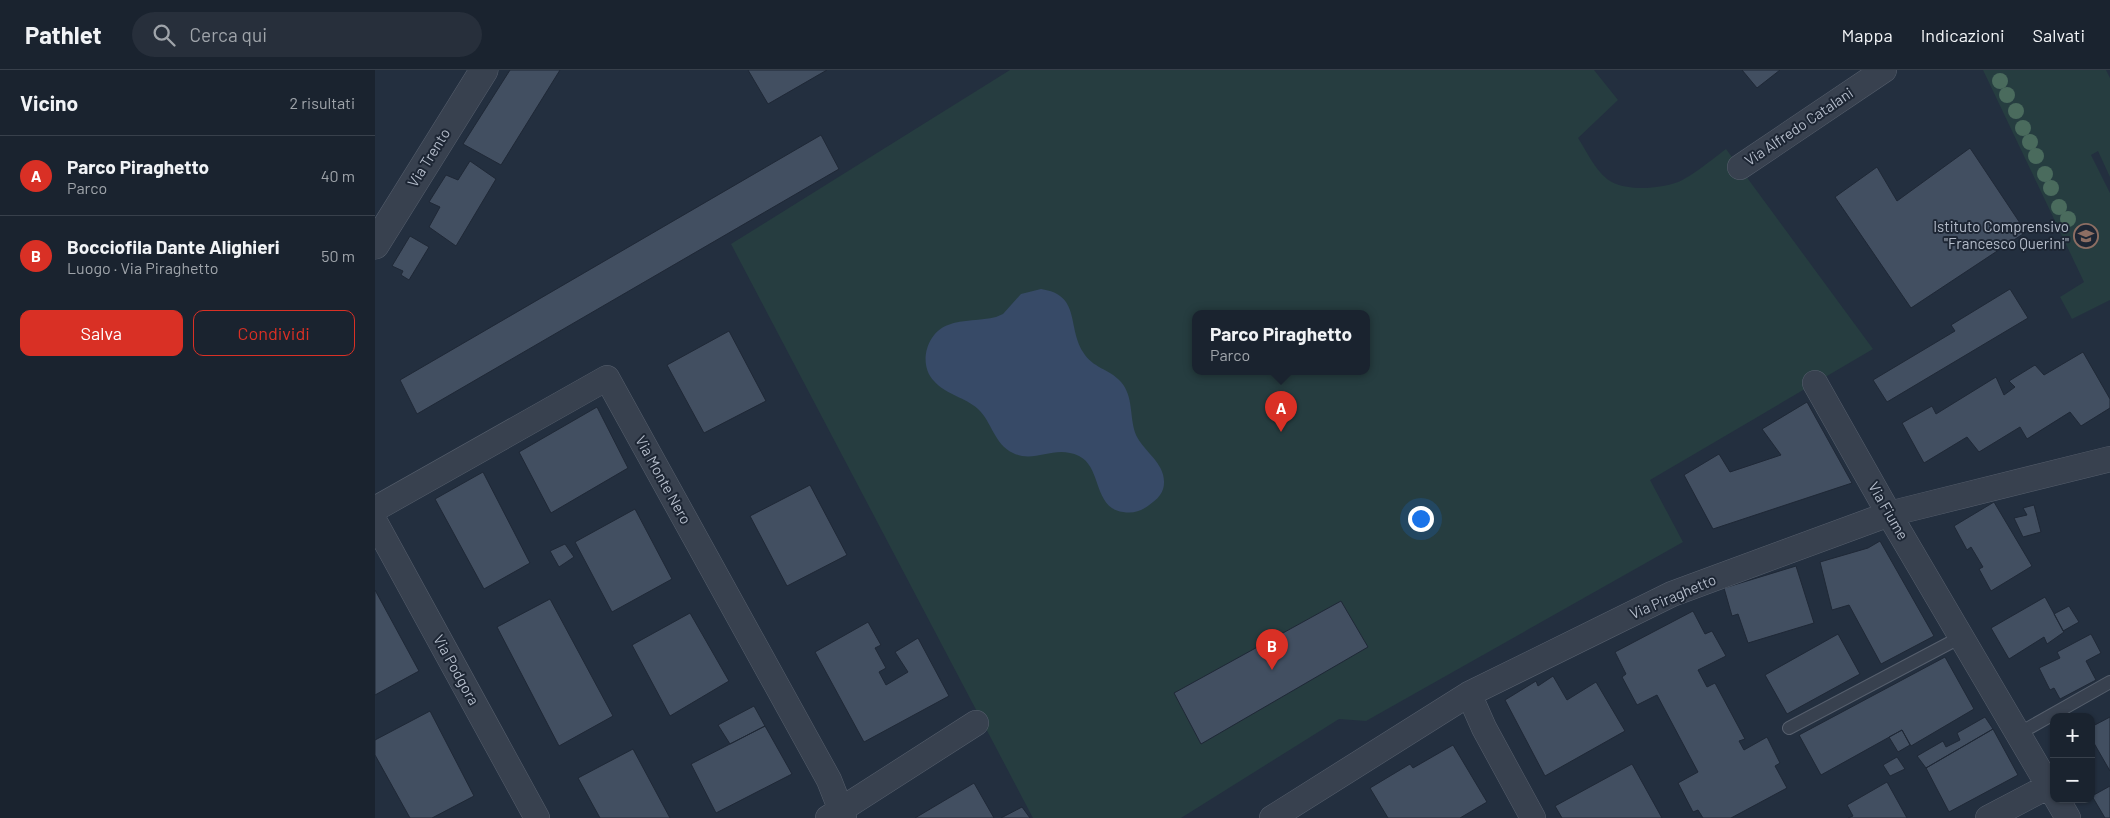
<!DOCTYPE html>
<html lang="it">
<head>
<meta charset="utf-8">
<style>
	body { margin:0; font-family:Barlow,sans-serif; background:#272f3b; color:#f1f3f6 }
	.controls { position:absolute; right:15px; bottom:15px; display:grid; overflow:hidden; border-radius:10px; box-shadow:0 1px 4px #0004 }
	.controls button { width:45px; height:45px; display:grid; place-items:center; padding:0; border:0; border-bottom:1px solid #38404b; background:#1a232f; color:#f1f3f6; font:25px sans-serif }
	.you { position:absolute; left:1045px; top:448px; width:18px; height:18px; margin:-12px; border:4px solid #fff; border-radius:50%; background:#1a73e8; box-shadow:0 0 0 8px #1a73e833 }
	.badge { display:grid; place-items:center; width:32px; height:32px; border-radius:50%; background:#d93025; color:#fff; font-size:16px; font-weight:700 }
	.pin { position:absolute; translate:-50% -41px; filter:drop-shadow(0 1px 2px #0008) }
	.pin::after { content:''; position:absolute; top:26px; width:18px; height:15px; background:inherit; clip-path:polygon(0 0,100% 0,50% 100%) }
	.popup { position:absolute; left:817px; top:240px; width:178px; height:65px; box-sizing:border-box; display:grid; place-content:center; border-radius:10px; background:#1a232f; filter:drop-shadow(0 1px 4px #0005); font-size:16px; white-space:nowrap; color:#9fa4aa }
	.popup b { font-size:19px; color:#f1f3f6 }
	.popup::after { content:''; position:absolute; left:50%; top:100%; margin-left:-10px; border:10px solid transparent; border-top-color:#1a232f }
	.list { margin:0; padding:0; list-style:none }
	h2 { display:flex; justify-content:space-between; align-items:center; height:65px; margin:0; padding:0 20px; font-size:21px }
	h2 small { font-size:16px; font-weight:400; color:#9fa4aa }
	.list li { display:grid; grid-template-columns:32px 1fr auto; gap:15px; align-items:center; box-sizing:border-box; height:80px; padding:0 20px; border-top:1px solid #38404b }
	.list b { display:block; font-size:19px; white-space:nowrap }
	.list p { margin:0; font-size:16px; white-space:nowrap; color:#9fa4aa }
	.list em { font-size:16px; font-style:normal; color:#9fa4aa }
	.actions { display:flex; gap:10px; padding:15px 20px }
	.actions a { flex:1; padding:11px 0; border:1px solid #d93025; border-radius:10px; text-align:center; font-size:18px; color:#d93025 }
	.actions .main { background:#d93025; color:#fff }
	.icon { flex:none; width:28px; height:28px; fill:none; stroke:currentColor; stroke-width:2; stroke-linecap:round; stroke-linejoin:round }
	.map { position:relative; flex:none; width:1735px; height:748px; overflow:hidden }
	header { display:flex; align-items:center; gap:30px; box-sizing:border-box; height:70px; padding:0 25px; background:#1a232f; border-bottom:1px solid #38404b }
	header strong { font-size:24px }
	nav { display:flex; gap:28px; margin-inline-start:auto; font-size:18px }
	.search { width:350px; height:45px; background:#272f3b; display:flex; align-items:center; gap:12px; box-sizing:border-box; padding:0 18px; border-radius:28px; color:#9fa4aa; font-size:19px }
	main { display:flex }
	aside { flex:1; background:#1a232f }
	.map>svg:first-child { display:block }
	.green { fill:#263d40; fill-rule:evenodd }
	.water { fill:#374a67 }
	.building { fill:#424f61; stroke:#1f2836 }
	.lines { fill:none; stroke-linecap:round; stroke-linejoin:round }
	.service-casing { stroke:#565f6d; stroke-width:14 }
	.minor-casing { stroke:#565f6d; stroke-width:26 }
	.tertiary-casing { stroke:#565f6d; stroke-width:29 }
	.service { stroke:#38414f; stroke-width:12 }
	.minor { stroke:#38414f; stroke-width:25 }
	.tertiary { stroke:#38414f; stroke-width:28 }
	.tree { fill:#4a6b5d }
	.labels { text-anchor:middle; stroke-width:4; stroke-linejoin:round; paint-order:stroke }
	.street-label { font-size:15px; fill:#b4bcca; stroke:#1d2634 }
	.poi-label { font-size:15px; fill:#b4bcca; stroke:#1d2634; text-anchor:end }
</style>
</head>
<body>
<header>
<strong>Pathlet</strong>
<div class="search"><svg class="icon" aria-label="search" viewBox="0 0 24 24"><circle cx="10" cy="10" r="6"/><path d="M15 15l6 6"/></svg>Cerca qui</div>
<nav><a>Mappa</a><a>Indicazioni</a><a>Salvati</a></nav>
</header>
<main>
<aside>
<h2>Vicino<small>2 risultati</small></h2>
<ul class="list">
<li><span class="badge">A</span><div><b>Parco Piraghetto</b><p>Parco</p></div><em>40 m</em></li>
<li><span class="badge">B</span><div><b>Bocciofila Dante Alighieri</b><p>Luogo · Via Piraghetto</p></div><em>50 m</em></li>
</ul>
<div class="actions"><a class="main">Salva</a><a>Condividi</a></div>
</aside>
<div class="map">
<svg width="1735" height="748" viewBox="0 0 1735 748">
	<rect width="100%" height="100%" fill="#232f3f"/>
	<path class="green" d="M 635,0 L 1219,0 L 1243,30 L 1203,68 C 1212,82 1219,98 1232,109 C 1249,122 1284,119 1303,112 C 1316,107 1339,88 1351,79 L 1498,279 L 1275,410 L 1308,472 L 991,651 L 964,649 L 806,748 L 658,748 L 356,174 ZM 821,243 L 991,243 L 991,301 L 821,301 Z
		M 1608,0 L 1731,0 L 1735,8 L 1735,107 L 1723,81 L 1716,85 L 1735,123 L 1735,230 L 1697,249 L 1685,227 L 1709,212 Z"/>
	<path class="water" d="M 666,219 C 706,225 692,256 708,282 C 717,298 735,299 746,312 C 759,327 754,347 761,365 C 769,382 790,393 789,413 C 789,421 784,428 778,432 C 768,440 761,444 748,442 C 718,438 727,397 704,386 C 679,374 660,394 638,383 C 619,374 617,352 603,339 C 590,327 571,325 559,311 C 543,295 551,263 573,255 C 588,249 606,251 621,247 L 628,244 L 646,224 Z"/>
	<path class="building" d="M 135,0 L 185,0 L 126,95 L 88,74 Z
		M 373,0 L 452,0 L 393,34 Z
		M 1367,0 L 1405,0 L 1382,18 Z
		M 446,65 L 464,99 L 42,344 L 25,310 Z
		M 1595,78 L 1651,162 L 1536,238 L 1460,127 L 1502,97 L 1522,131 Z
		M 95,91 L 121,109 L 81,176 L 54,157 L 65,137 L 54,132 L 71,105 L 83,110 Z
		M 35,166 L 54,177 L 34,210 L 26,205 L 28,201 L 17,196 Z
		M 1635,219 L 1653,248 L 1512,332 L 1498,310 L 1580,261 L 1576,255 Z
		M 354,261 L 391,331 L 329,363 L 292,295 Z
		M 1708,282 L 1735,329 L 1735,338 L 1706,356 L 1695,342 L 1652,369 L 1645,357 L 1604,382 L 1592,367 L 1549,393 L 1527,353 L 1557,336 L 1561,344 L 1621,307 L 1629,325 L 1640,317 L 1634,311 L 1660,295 L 1669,305 Z
		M 1432,332 L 1477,413 L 1338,459 L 1309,405 L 1344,384 L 1355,402 L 1406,385 L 1387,359 Z
		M 222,337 L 253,398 L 176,443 L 144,382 Z
		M 108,402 L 155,493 L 109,519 L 60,429 Z
		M 435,415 L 472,485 L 412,516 L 375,446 Z
		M 1619,432 L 1657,496 L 1616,521 L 1604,499 L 1608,497 L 1596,477 L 1592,480 L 1579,456 Z
		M 1659,435 L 1666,462 L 1648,467 L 1639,448 L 1652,445 L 1648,438 Z
		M 260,439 L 297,509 L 237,542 L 200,472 Z
		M 1505,471 L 1559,566 L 1506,594 L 1474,535 L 1457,540 L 1445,492 L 1493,478 Z
		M 190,474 L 199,487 L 184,497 L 175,481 Z
		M 1421,496 L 1439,553 L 1373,573 L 1363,544 L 1357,546 L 1349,518 Z
		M 0,520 L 44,601 L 0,625 Z
		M 1670,527 L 1689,562 L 1672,574 L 1669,567 L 1634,589 L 1616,558 Z
		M 175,529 L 238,646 L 184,676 L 122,557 Z
		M 966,531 L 993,577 L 826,674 L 799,623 Z
		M 1694,536 L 1704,552 L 1688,561 L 1679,544 Z
		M 1318,541 L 1330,564 L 1337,561 L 1351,586 L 1323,600 L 1332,617 L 1340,613 L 1370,669 L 1364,671 L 1369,680 L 1392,667 L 1405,693 L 1400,696 L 1412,718 L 1356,748 L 1328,748 L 1323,740 L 1318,742 L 1303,713 L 1323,702 L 1282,625 L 1262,635 L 1247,607 L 1251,604 L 1240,582 Z
		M 315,543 L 354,611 L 295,646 L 257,575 Z
		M 493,552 L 506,575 L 500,578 L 511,598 L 504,602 L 511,615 L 533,602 L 520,582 L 543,568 L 574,626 L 489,672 L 440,582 Z
		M 1463,564 L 1485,604 L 1412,644 L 1390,605 Z
		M 1716,564 L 1726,583 L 1711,591 L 1721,610 L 1685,629 L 1679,618 L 1675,620 L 1664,598 L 1685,588 L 1682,582 Z
		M 1570,587 L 1599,639 L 1536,676 L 1527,660 L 1446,705 L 1424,665 Z
		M 1178,606 L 1192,630 L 1221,612 L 1250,661 L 1170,706 L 1130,630 L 1161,611 L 1163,616 Z
		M 379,636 L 390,656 L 355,674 L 343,655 Z
		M 55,641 L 99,726 L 57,748 L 35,748 L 0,685 L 0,670 Z
		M 1610,647 L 1618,659 L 1551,698 L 1542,686 L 1568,671 L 1571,677 L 1585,670 L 1582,663 Z
		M 1735,647 L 1735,701 L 1716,668 L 1716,657 Z
		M 390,656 L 417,704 L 341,743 L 316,694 Z
		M 1618,659 L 1643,705 L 1574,742 L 1551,698 Z
		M 1527,660 L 1535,675 L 1523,682 L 1514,667 Z
		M 1078,675 L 1112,732 L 1085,748 L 1013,748 L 995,718 L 1035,694 L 1038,698 Z
		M 258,679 L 295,748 L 225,748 L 203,708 Z
		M 1522,687 L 1530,699 L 1515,706 L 1508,695 Z
		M 1257,694 L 1287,748 L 1187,748 L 1180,736 Z
		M 1512,712 L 1532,748 L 1473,748 L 1478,746 L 1472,735 Z
		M 599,713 L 619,748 L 540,748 Z
		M 1735,716 L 1735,748 L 1730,748 L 1717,726 Z
		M 647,737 L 655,748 L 626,748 Z"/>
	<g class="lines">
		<defs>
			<path id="service" d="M 1414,658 L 1586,567
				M 1643,664 L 1735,612"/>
			<path id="minor" d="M 1365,97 L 1509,0
				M 1440,313 L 1514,444 L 1679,725
				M 0,439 L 232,308 L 454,710 L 469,748
				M 0,452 L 162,748
				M 1094,624 L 1109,658 L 1158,748
				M 1682,729 L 1693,748
				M 453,748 L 601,653
				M 897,748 L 1094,624 L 1297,524 L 1514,444 L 1735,389
				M 1613,748 L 1674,716"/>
			<path id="tertiary" d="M 0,175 L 109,0"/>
		</defs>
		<use href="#service" class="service-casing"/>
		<use href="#minor" class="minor-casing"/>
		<use href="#tertiary" class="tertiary-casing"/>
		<use href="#service" class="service"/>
		<use href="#minor" class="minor"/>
		<use href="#tertiary" class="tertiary"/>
	</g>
	<g class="tree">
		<circle cx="1625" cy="11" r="8"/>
		<circle cx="1632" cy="25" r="8"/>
		<circle cx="1641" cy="41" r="8"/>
		<circle cx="1648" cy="58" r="8"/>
		<circle cx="1655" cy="72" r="8"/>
		<circle cx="1661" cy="86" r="8"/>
		<circle cx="1670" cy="104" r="8"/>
		<circle cx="1676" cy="118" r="8"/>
		<circle cx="1684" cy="137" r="8"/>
		<circle cx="1693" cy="149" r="8"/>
	</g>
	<defs>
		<symbol id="school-ring" viewBox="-11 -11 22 22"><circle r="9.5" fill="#1d2634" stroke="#8d6e63" stroke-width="1.5"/><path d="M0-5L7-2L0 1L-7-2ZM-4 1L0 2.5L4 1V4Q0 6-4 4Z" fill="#8d6e63"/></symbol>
	</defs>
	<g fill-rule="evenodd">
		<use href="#school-ring" x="1697" y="152" width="28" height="28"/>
	</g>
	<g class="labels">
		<g class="street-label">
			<text transform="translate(1424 57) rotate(-34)" y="5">Via Alfredo Catalani</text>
			<text transform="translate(54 88) rotate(-58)" y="5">Via Trento</text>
			<text transform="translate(288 410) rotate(61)" y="5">Via Monte Nero</text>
			<text transform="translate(1513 441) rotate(60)" y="5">Via Fiume</text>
			<text transform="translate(1298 527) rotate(-23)" y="5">Via Piraghetto</text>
			<text transform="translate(81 600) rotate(61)" y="5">Via Podgora</text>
		</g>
		<g class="poi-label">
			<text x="1694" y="162">Istituto Comprensivo<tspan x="1694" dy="17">"Francesco Querini"</tspan></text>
		</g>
	</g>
</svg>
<div class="controls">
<button>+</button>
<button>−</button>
</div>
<div class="you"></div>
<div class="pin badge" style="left:906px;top:362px">A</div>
<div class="popup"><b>Parco Piraghetto</b>Parco</div>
<div class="pin badge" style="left:897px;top:600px">B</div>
</div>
</main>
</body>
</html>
